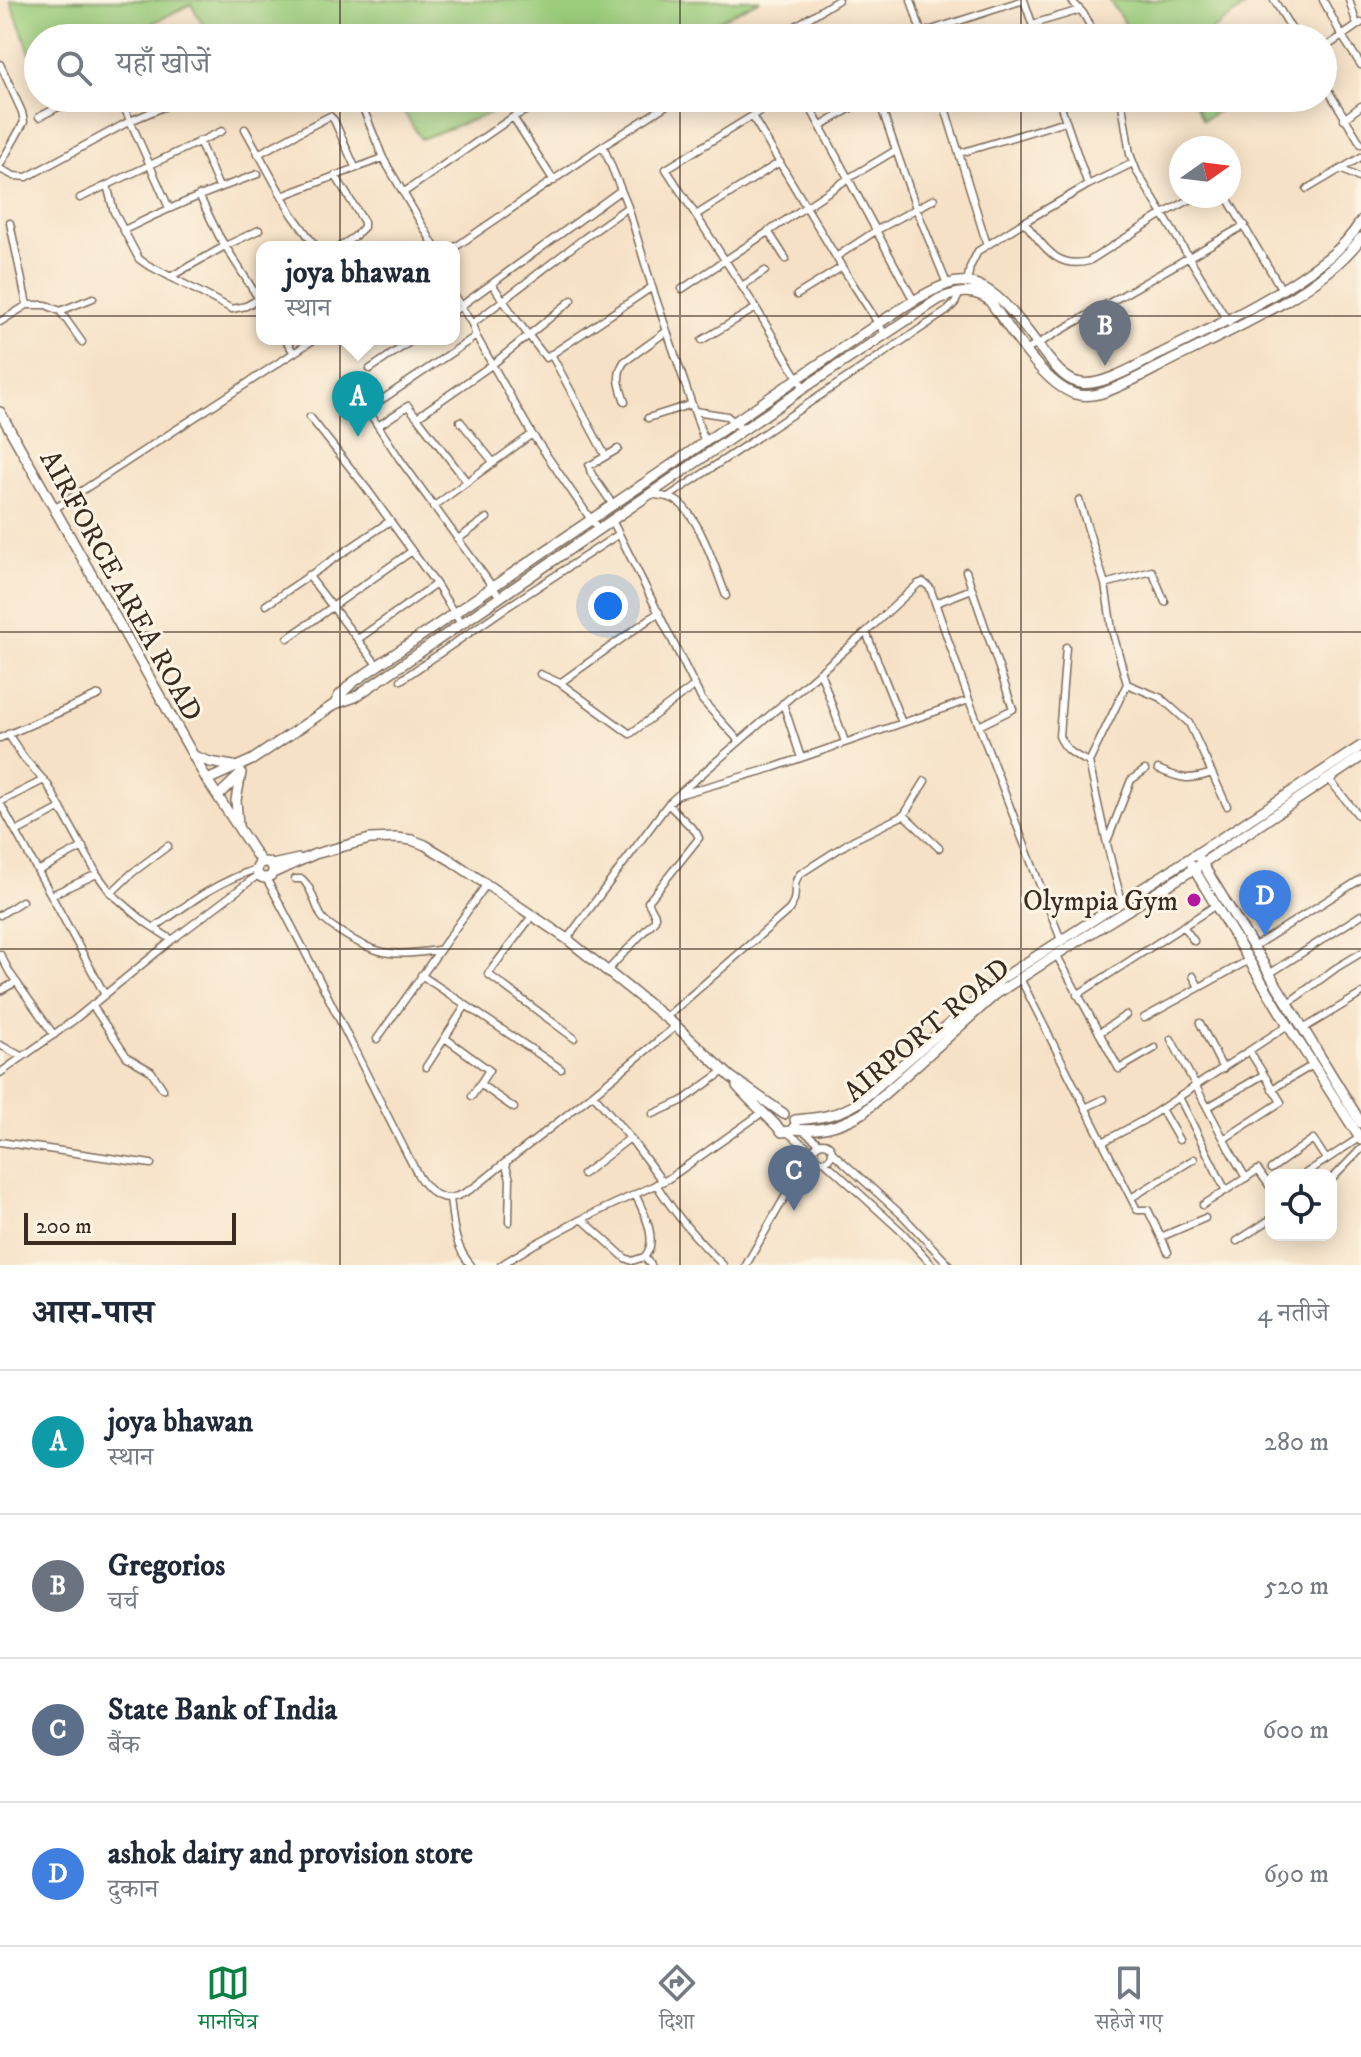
<!DOCTYPE html>
<html lang="hi">
<head>
<meta charset="utf-8">
<style>
	body { margin:0; font-family:"IM FELL DW Pica","Noto Serif Devanagari",serif; background:#f6f6f7; color:#1f2937 }
	.controls { position:absolute; right:24px; bottom:24px; display:grid; overflow:hidden; border-radius:16px; box-shadow:0 4px 20px #0003 }
	.controls button { width:72px; height:72px; display:grid; place-items:center; padding:0; border:0; border-bottom:2px solid #e0e1e3; background:#fff; color:#1f2937; font:40px sans-serif }
	.compass { position:absolute; left:1169px; top:136px; width:72px; height:72px; border-radius:50%; background:#fff; box-shadow:0 4px 20px #0003; rotate:76deg }
	.scale { position:absolute; left:24px; bottom:20px; width:212px; box-sizing:border-box; padding-left:8px; border:4px solid #3b2a1e; border-top:0; font-size:22px; line-height:28px; white-space:nowrap; color:#3b2a1e; -webkit-text-stroke:6px #fcf5e5; paint-order:stroke }
	.you { position:absolute; left:608px; top:606px; width:28px; height:28px; margin:-20px; border:6px solid #fff; border-radius:50%; background:#1a73e8; box-shadow:0 0 0 12px #1a73e833 }
	.badge { display:grid; place-items:center; width:52px; height:52px; border-radius:50%; background:#0b8043; color:#fff; font-size:26px; font-weight:700 }
	.pin { position:absolute; translate:-50% -66px; filter:drop-shadow(0 2px 4px #0008) }
	.pin::after { content:''; position:absolute; top:42px; width:28px; height:24px; background:inherit; clip-path:polygon(0 0,100% 0,50% 100%) }
	.popup { position:absolute; left:256px; top:241px; width:204px; height:104px; box-sizing:border-box; display:grid; place-content:center; border-radius:16px; background:#fff; filter:drop-shadow(0 2px 6px #0005); font-size:26px; white-space:nowrap; color:#747a83 }
	.popup b { font-size:30px; color:#1f2937 }
	.popup::after { content:''; position:absolute; left:50%; top:100%; margin-left:-16px; border:16px solid transparent; border-top-color:#fff }
	.list { margin:0; padding:0; list-style:none }
	h2 { display:flex; justify-content:space-between; align-items:center; height:104px; margin:0; padding:0 32px; font-size:34px }
	h2 small { font-size:26px; font-weight:400; color:#747a83 }
	.list li { display:grid; grid-template-columns:52px 1fr auto; gap:24px; align-items:center; box-sizing:border-box; height:144px; padding:0 32px; border-top:2px solid #e0e1e3 }
	.list b { display:block; font-size:30px; white-space:nowrap }
	.list p { margin:0; font-size:26px; white-space:nowrap; color:#747a83 }
	.list em { font-size:26px; font-style:normal; color:#747a83 }
	.icon { flex:none; width:44px; height:44px; fill:none; stroke:currentColor; stroke-width:2; stroke-linecap:round; stroke-linejoin:round }
	.map { position:relative; flex:none; width:1361px; height:1265px; overflow:hidden }
	.search { position:absolute; background:#fff; box-shadow:0 4px 20px #0003; left:24px; right:24px; top:24px; height:88px; display:flex; align-items:center; gap:20px; box-sizing:border-box; padding:0 28px; border-radius:44px; color:#747a83; font-size:30px }
	.sheet { height:680px; background:#fff }
	nav { display:flex; justify-content:space-around; align-items:center; box-sizing:border-box; height:112px; border-top:2px solid #e0e1e3; background:#fff; font-size:22px; color:#747a83 }
	nav a { display:grid; justify-items:center; gap:4px }
	nav .on { color:#0b8043 }
	.map>svg:first-child { display:block }
	.green { fill:#9bcc7c; stroke:#6b7b4d; stroke-width:2 }
	.lines { fill:none; stroke-linecap:round; stroke-linejoin:round }
	.street-casing { stroke:#7c6a59; stroke-width:9 }
	.secondary-casing { stroke:#7c6a59; stroke-width:12 }
	.street { stroke:#fff; stroke-width:6 }
	.secondary { stroke:#fff; stroke-width:9 }
	.grid { fill:none; stroke:#3b2a1e; stroke-width:2; stroke-opacity:0.55 }
	.poi-dot { fill:#b5179e; stroke:#fcf5e5; stroke-width:3 }
	.labels { text-anchor:middle; stroke-width:6; stroke-linejoin:round; paint-order:stroke }
	.street-label { font-size:28px; fill:#3b2a1e; stroke:#fcf5e5 }
	.poi-label { font-size:28px; fill:#3b2a1e; stroke:#fcf5e5; text-anchor:end }
</style>
</head>
<body>
<div class="map">
<svg width="1361" height="1265" viewBox="0 0 1361 1265">
	<rect width="100%" height="100%" fill="#fcf5e5"/>
	<filter id="ink" filterUnits="userSpaceOnUse"><feTurbulence type="fractalNoise" baseFrequency=".0125" numOctaves="2"/><feDisplacementMap in="SourceGraphic" scale="16" xChannelSelector="R" yChannelSelector="G"/><feConvolveMatrix kernelMatrix="1 2 1 2 8 2 1 2 1" color-interpolation-filters="sRGB"/></filter>
	<filter id="wash" filterUnits="userSpaceOnUse"><feTurbulence type="fractalNoise" baseFrequency=".006" numOctaves="4" result="noise"/><feDisplacementMap in="SourceGraphic" scale="32" xChannelSelector="R" yChannelSelector="G"/><feGaussianBlur stdDeviation="1.8" result="paint"/><feColorMatrix in="noise" values="0 0 0 0 0 0 0 0 0 0 0 0 0 0 0 0 0 1.4 0 .05"/><feComposite in="paint" operator="in"/></filter>
	<g filter="url(#wash)">
		<rect width="100%" height="100%" fill="#f6e1c6"/>
		<path class="green" d="M 10,0 L 760,0 L 684,38 L 210,38 L 191,4 L 122,38 L 38,38 L 38,74 Z
			M 1109,0 L 1248,0 L 1250,3 L 1201,38 L 1135,38 Z
			M 395,98 L 531,98 L 421,139 Z
			M 1191,98 L 1234,98 L 1236,101 L 1203,120 Z"/>
	</g>
	<g filter="url(#ink)">
		<g class="lines">
			<defs>
				<path id="street" d="M 911,0 L 923,38
					M 1024,0 L 1037,38
					M 1071,0 L 1083,13 L 1097,38
					M 1274,0 L 1297,38
					M 1323,0 L 1342,36 L 1361,65
					M 1349,0 L 1357,25
					M 1033,24 L 1080,10
					M 922,33 L 1024,0
					M 776,38 L 838,0
					M 876,38 L 881,34
					M 1323,49 L 1361,23
					M 0,64 L 22,112 L 24,122 L 0,165
					M 1323,82 L 1361,144
					M 120,98 L 169,208
					M 359,98 L 383,158 L 435,247
					M 805,98 L 914,301
					M 878,98 L 916,208 L 947,284
					M 942,98 L 987,245
					M 1058,98 L 1088,185
					M 1121,98 L 1130,154 L 1137,172 L 1229,323
					M 752,116 L 781,98
					M 39,117 L 76,98
					M 513,117 L 554,181
					M 1344,119 L 1361,106
					M 821,126 L 868,98
					M 245,129 L 292,214 L 316,247
					M 199,141 L 219,187
					M 603,146 L 628,207 L 652,287 L 705,443
					M 960,153 L 1066,121
					M 258,154 L 330,116 L 334,120 L 355,167
					M 0,169 L 14,176 L 27,177 L 130,121 L 185,98
					M 1341,169 L 1361,179
					M 335,175 L 364,222 L 364,227 L 354,237 L 339,247
					M 107,185 L 114,212 L 139,259 L 146,264 L 232,309 L 246,306 L 262,297
					M 1307,189 L 1361,157
					M 403,193 L 513,117 L 552,98
					M 199,195 L 219,236 L 262,304
					M 282,196 L 383,158
					M 1226,196 L 1282,290
					M 80,198 L 222,131
					M 696,215 L 780,162
					M 1024,222 C 1043,244 1055,270 1089,261 L 1163,214 L 1197,196
					M 10,223 L 27,305
					M 124,230 C 168,208 212,190 258,174
					M 768,231 L 786,259
					M 454,248 L 603,146 L 678,98
					M 836,257 L 877,230 L 934,199
					M 170,277 L 225,246 L 259,230
					M 967,283 L 970,267 L 978,251 L 1024,222 L 1088,185 L 1133,163
					M 492,284 L 516,319 L 546,358 L 652,287
					M 742,286 L 765,271
					M 682,289 L 849,178 L 896,150
					M 454,295 L 472,324 L 476,336 L 532,434 L 592,521 L 599,529
					M 797,295 L 842,267
					M 60,311 L 93,298
					M 454,311 L 621,190
					M 0,322 L 27,305 L 46,305 L 60,311 L 82,342
					M 472,324 L 583,239 L 628,207
					M 285,339 L 294,353
					M 702,340 L 756,308
					M 1027,350 L 1245,225
					M 551,354 L 605,455
					M 370,369 L 414,339
					M 350,383 L 399,458 L 500,597
					M 804,388 L 756,308 L 666,169 L 752,116 L 842,267 L 885,334
					M 625,402 C 620,387 615,376 624,362 L 667,331
					M 368,409 L 476,336
					M 695,411 L 727,416 L 743,430
					M 310,417 L 367,489 L 436,584 L 461,624
					M 648,418 L 692,404
					M 460,421 L 494,463
					M 378,426 L 408,406 L 417,417
					M 467,482 L 417,417 L 493,364 L 572,300
					M 650,494 C 658,496 668,496 675,500 C 698,512 717,572 726,596
					M 668,497 L 947,311 L 955,303 L 960,293
					M 1079,500 L 1105,584 L 1112,630 L 1127,684 L 1161,698 L 1189,723 L 1227,806
					M 613,505 L 591,473 L 589,466 L 618,449
					M 433,507 L 532,434
					M 54,509 L 315,339
					M 612,520 L 702,700 L 739,741
					M 458,539 L 487,518
					M 966,571 L 1013,709 L 979,726
					M 308,575 L 378,666
					M 1105,584 L 1152,571 L 1165,602
					M 936,603 L 972,589
					M 266,605 L 390,521
					M 866,632 L 902,723
					M 288,638 L 412,551
					M 358,639 L 436,584
					M 1066,647 L 1059,736 C 1065,750 1075,756 1089,762 C 1099,808 1108,855 1122,901
					M 820,671 L 845,742
					M 540,674 L 560,683 L 630,734 L 695,685
					M 401,680 L 504,609 L 619,534
					M 560,683 L 659,612
					M 783,703 L 801,758
					M 8,734 L 24,758 L 48,785 L 97,874 L 111,893 L 145,922 L 172,940
					M 0,738 L 99,695
					M 1089,762 L 1127,684
					M 1158,769 C 1180,779 1189,781 1212,773
					M 1328,778 L 1358,815
					M 681,792 L 866,632 L 918,584 L 923,582 L 930,588 L 969,700
					M 0,802 L 44,780
					M 0,803 L 51,895 L 97,874
					M 904,815 L 939,848
					M 16,832 L 61,808
					M 1108,839 L 1131,780 L 1145,770
					M 38,871 L 83,847
					M 266,878 C 320,976 367,1078 419,1177 C 427,1189 439,1201 454,1197 C 473,1192 491,1173 506,1162 C 564,1119 620,1072 676,1026
					M 295,879 L 302,879 C 313,888 314,905 322,917 C 327,924 335,928 342,933 C 379,957 396,956 438,950
					M 111,893 L 132,873 L 168,846
					M 51,895 L 105,995
					M 0,915 L 22,901
					M 532,916 L 488,974 L 574,1038
					M 1183,926 L 1194,941
					M 154,928 C 189,903 215,883 256,869
					M 567,939 L 668,804 L 678,795 L 772,768 L 969,700 L 1061,940
					M 1253,947 L 1361,879
					M 0,954 L 10,973 L 54,1035
					M 1056,954 L 1119,1069 L 1155,1048
					M 607,971 L 655,920 L 655,915 L 648,902 L 699,838 L 696,832 L 668,804
					M 1269,974 L 1361,915
					M 421,975 L 561,1069
					M 1193,976 L 1199,987
					M 1020,978 L 1137,1210 L 1148,1210 L 1168,1252
					M 0,991 L 16,982
					M 1077,995 L 1216,905
					M 1287,1004 L 1336,968 L 1361,953
					M 92,1005 L 127,1057 L 151,1071 L 163,1089
					M 665,1018 L 789,910 C 800,896 790,885 800,874 L 853,840 L 904,815 L 925,781
					M 1144,1018 L 1249,960
					M 1200,1023 L 1223,1069
					M 1303,1029 L 1361,994
					M 1099,1033 L 1126,1015
					M 445,1038 L 489,1070 L 472,1096
					M 377,1039 L 486,885
					M 1171,1039 L 1229,1149 L 1246,1178
					M 0,1045 L 23,1057
					M 426,1067 L 466,1005
					M 0,1073 L 74,1020 L 172,940 L 258,875
					M 480,1084 L 514,1108
					M 1272,1089 L 1313,1065
					M 593,1094 L 630,1138 L 662,1181
					M 1179,1097 L 1226,1191
					M 1208,1107 L 1263,1075
					M 1085,1108 L 1104,1099
					M 1161,1109 L 1179,1140
					M 653,1114 L 682,1101 L 724,1071
					M 802,1130 L 820,1144
					M 788,1133 L 815,1153
					M 1224,1139 L 1281,1102 L 1250,1052
					M 0,1142 L 151,1164
					M 1103,1142 L 1144,1120 L 1288,1025
					M814 1152a9 9 0 1 1 18 0a9 9 0 1 1-18 0Z
					M 832,1152 L 904,1217 L 949,1265
					M 824,1161 L 902,1232 L 932,1265
					M 505,1163 L 510,1179 L 509,1222
					M 1271,1169 L 1313,1139 L 1326,1159
					M 1306,1173 L 1359,1138
					M 583,1174 L 630,1138
					M 1331,1180 L 1361,1149
					M 656,1184 C 675,1215 697,1240 723,1265
					M 635,1194 C 643,1210 660,1242 644,1257 L 651,1265
					M 450,1198 C 453,1222 454,1247 471,1265
					M 1131,1198 L 1194,1159
					M 1203,1205 L 1258,1170 L 1271,1188
					M 582,1219 L 625,1258 L 632,1261 L 644,1257
					M 1161,1237 L 1205,1218
					M 1237,1241 L 1271,1219
					M 501,1265 L 535,1244 L 582,1219 L 668,1179 L 763,1112
					M 746,1265 L 794,1181 L 818,1159"/>
				<path id="secondary" d="M 0,412 L 207,780 L 261,862
					M 335,704 L 339,696 L 352,683 L 879,323 C 901,309 923,293 948,284 C 991,269 1025,330 1048,358 C 1057,369 1067,381 1081,383 C 1102,387 1141,363 1160,354 C 1218,325 1278,297 1329,257 C 1342,247 1353,234 1361,221
					M 194,756 L 210,762 L 233,766
					M 207,780 L 252,760 L 335,704 L 355,697 L 804,388 L 939,299 C 957,292 972,288 989,300 C 1009,327 1043,384 1075,394 C 1085,397 1096,395 1105,392 C 1128,384 1150,371 1172,360 C 1210,341 1249,323 1286,301 C 1313,284 1342,264 1361,238
					M 218,796 L 240,775
					M 238,825 L 236,800 L 241,773
					M 1200,860 L 1361,1123
					M257 870a8 8 0 1 1 16 0a8 8 0 1 1-16 0Z
					M 272,865 L 299,859
					M 1192,866 L 1288,1025 L 1361,1140
					M 273,873 L 315,854 L 370,839 L 396,838 L 412,840 L 425,845 L 452,861 L 567,939 L 676,1026 L 731,1077 L 784,1114
					M 737,1086 C 751,1103 769,1116 782,1132 L 791,1131 L 795,1126
					M 795,1120 C 818,1118 837,1116 858,1103 L 1001,979 L 1229,833 L 1361,746
					M 794,1129 C 819,1132 841,1126 863,1113 L 996,994 L 1059,953 L 1186,874 L 1361,757"/>
			</defs>
			<use href="#street" class="street-casing"/>
			<use href="#secondary" class="secondary-casing"/>
			<use href="#street" class="street"/>
			<use href="#secondary" class="secondary"/>
		</g>
	</g>
	<path class="grid" d="M 340,0 L 340,38M 680,0 L 680,38M 1021,0 L 1021,38M 340,98 L 340,1265M 680,98 L 680,1265M 1021,98 L 1021,1265M 0,316 L 1361,316M 0,632 L 1361,632M 0,949 L 1361,949"/>
	<circle class="poi-dot" cx="1194" cy="900" r="8"/>
	<g class="labels">
		<g class="street-label">
			<text transform="translate(122 585) rotate(61)" y="10">AIRFORCE AREA ROAD</text>
			<text transform="translate(926 1029) rotate(-40)" y="10">AIRPORT ROAD</text>
		</g>
		<g class="poi-label">
			<text x="1178" y="910">Olympia Gym</text>
		</g>
	</g>
</svg>
<div class="controls">
<button><svg class="icon" aria-label="locate" viewBox="0 0 24 24"><circle cx="12" cy="12" r="6"/><path d="M12 2v4M12 18v4M2 12h4M18 12h4"/></svg></button>
</div>
<svg class="compass" viewBox="-18 -18 36 36"><path d="M0-13l5 13h-10z" fill="#e53935"/><path d="M0 13l5-13h-10z" fill="#747a83"/></svg>
<div class="scale">200 m</div>
<div class="you"></div>
<div class="pin badge" style="left:358px;top:437px;background:#0f9aa8">A</div>
<div class="popup"><b>joya bhawan</b>स्थान</div>
<div class="pin badge" style="left:1105px;top:366px;background:#6b7280">B</div>
<div class="pin badge" style="left:794px;top:1211px;background:#5c6f8a">C</div>
<div class="pin badge" style="left:1265px;top:936px;background:#3f7fe0">D</div>
<div class="search"><svg class="icon" aria-label="search" viewBox="0 0 24 24"><circle cx="10" cy="10" r="6"/><path d="M15 15l6 6"/></svg>यहाँ खोजें</div>
</div>
<section class="sheet">
<h2>आस-पास<small>4 नतीजे</small></h2>
<ul class="list">
<li><span class="badge" style="background:#0f9aa8">A</span><div><b>joya bhawan</b><p>स्थान</p></div><em>280 m</em></li>
<li><span class="badge" style="background:#6b7280">B</span><div><b>Gregorios</b><p>चर्च</p></div><em>520 m</em></li>
<li><span class="badge" style="background:#5c6f8a">C</span><div><b>State Bank of India</b><p>बैंक</p></div><em>600 m</em></li>
<li><span class="badge" style="background:#3f7fe0">D</span><div><b>ashok dairy and provision store</b><p>दुकान</p></div><em>690 m</em></li>
</ul>
</section>
<nav>
<a class="on"><svg class="icon" aria-label="map" viewBox="0 0 24 24"><path d="M3 6l6-2 6 2 6-2v14l-6 2-6-2-6 2zM9 4v14M15 6v14"/></svg>मानचित्र</a>
<a><svg class="icon" aria-label="directions" viewBox="0 0 24 24"><path d="M12 3l9 9-9 9-9-9zM9 14v-3h6M13 9l2 2-2 2"/></svg>दिशा</a>
<a><svg class="icon" aria-label="saved" viewBox="0 0 24 24"><path d="M7 4h10v16l-5-4-5 4z"/></svg>सहेजे गए</a>
</nav>
</body>
</html>
